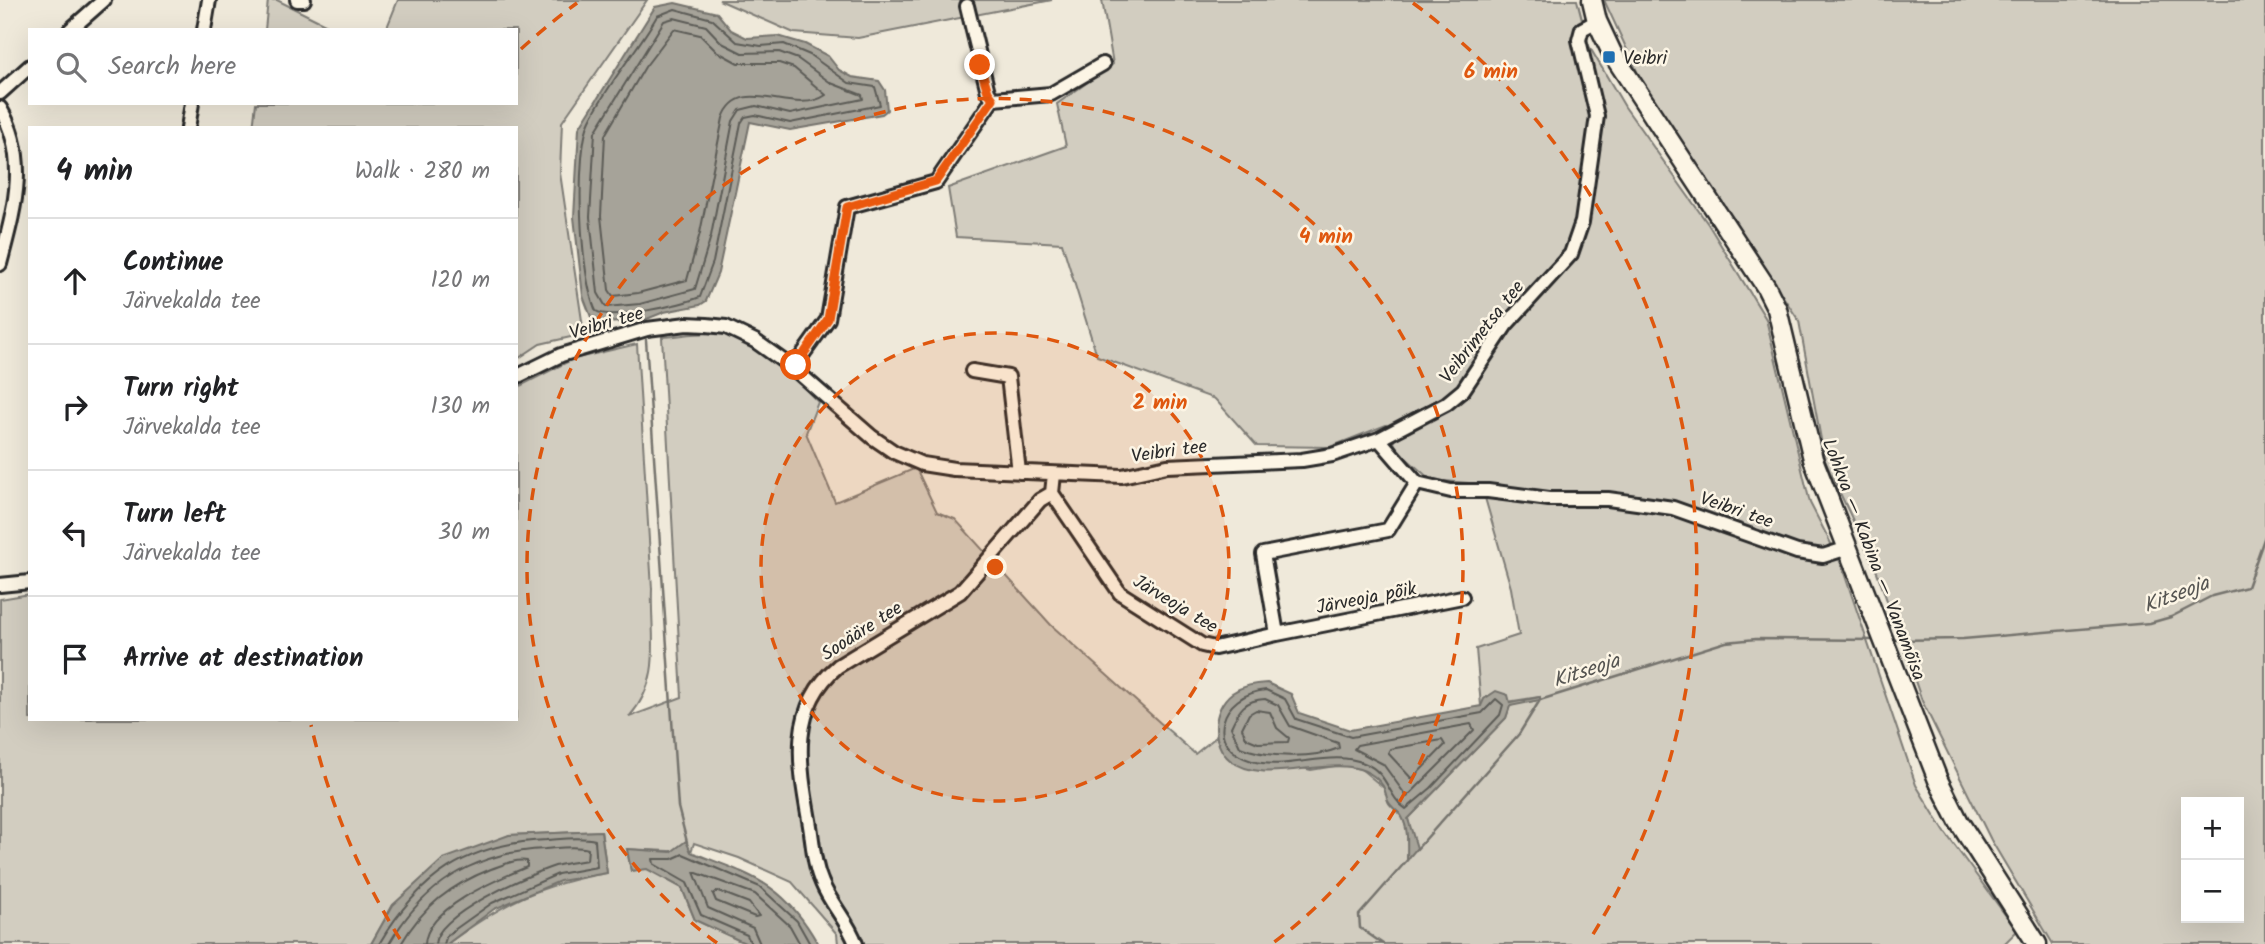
<!DOCTYPE html>
<html lang="en">
<head>
<meta charset="utf-8">
<style>
	body { margin:0; font-family:Kalam,sans-serif; background:#f6f6f6; color:#202124 }
	.controls { position:absolute; right:21px; bottom:21px; display:grid; overflow:hidden; border-radius:0px; box-shadow:0 7px 28px #0002 }
	.controls button { width:63px; height:63px; display:grid; place-items:center; padding:0; border:0; border-bottom:2px solid #e0e0e0; background:#fff; color:#202124; font:35px sans-serif }
	.stop { position:absolute; width:21px; height:21px; margin:-16px; border:5px solid #ea580c; border-radius:50%; background:#fff }
	.stop.end { background:#ea580c; border-color:#fff; box-shadow:0 2px 7px #0008 }
	.list { margin:0; padding:0; list-style:none }
	h2 { display:flex; justify-content:space-between; align-items:center; height:91px; margin:0; padding:0 28px; font-size:30px }
	h2 small { font-size:23px; font-weight:400; color:#757577 }
	.list li { display:grid; grid-template-columns:46px 1fr auto; gap:21px; align-items:center; box-sizing:border-box; height:126px; padding:0 28px; border-top:2px solid #e0e0e0 }
	.list b { display:block; font-size:26px; white-space:nowrap }
	.list p { margin:0; font-size:23px; white-space:nowrap; color:#757577 }
	.list em { font-size:23px; font-style:normal; color:#757577 }
	.icon { flex:none; width:38px; height:38px; fill:none; stroke:currentColor; stroke-width:2; stroke-linecap:round; stroke-linejoin:round }
	.map { position:relative; flex:none; width:2265px; height:944px; overflow:hidden }
	.search { position:absolute; background:#fff; box-shadow:0 7px 28px #0002; left:28px; top:28px; width:490px; height:77px; display:flex; align-items:center; gap:18px; box-sizing:border-box; padding:0 24px; border-radius:0px; color:#757577; font-size:26px }
	.panel { position:absolute; background:#fff; box-shadow:0 7px 28px #0002; left:28px; top:126px; width:490px; height:595px; border-radius:0px }
	.map>svg:first-child { display:block }
	.green { fill:#d2cdc0; stroke:#7e7c76; stroke-width:2; fill-rule:evenodd }
	.water { fill:#a6a399; stroke:#75736d; stroke-width:2 }
	.lines { fill:none; stroke-linecap:round; stroke-linejoin:round }
	.shore { stroke:#5c5b57; stroke-width:2 }
	.stream { stroke:#75736d; stroke-width:2.5 }
	.street-casing { stroke:#2b2b2b; stroke-width:18 }
	.secondary-casing { stroke:#2b2b2b; stroke-width:23 }
	.street { stroke:#fcf5e5; stroke-width:12 }
	.secondary { stroke:#fcf5e5; stroke-width:18 }
	.route { stroke:#ea580c; stroke-width:9 }
	.ring { fill:none; stroke:#df570e; stroke-width:3.5; stroke-dasharray:12 9 }
	.poi-dot { fill:#1f6fb2; stroke:#fcf5e5; stroke-width:2.5 }
	.labels { text-anchor:middle; stroke-width:5; stroke-linejoin:round; paint-order:stroke }
	.poi-label { font-size:19px; fill:#2b2b2b; stroke:#fcf5e5; text-anchor:start }
	.street-label { font-size:19px; fill:#2b2b2b; stroke:#fcf5e5 }
	.water-label { font-size:21px; font-style:italic; fill:#565552; stroke:#fcf5e5 }
	.centre { fill:#df570e; stroke:#fcf5e5; stroke-width:3.5 }
	.ring-label { font-size:21px; text-anchor:middle; font-weight:bold; fill:#df570e; stroke:#fcf5e5; stroke-width:5; stroke-linejoin:round; paint-order:stroke }
</style>
</head>
<body>
<div class="map">
<svg width="2265" height="944" viewBox="0 0 2265 944">
	<rect width="100%" height="100%" fill="#efe9da"/>
	<filter id="ink" filterUnits="userSpaceOnUse"><feTurbulence type="fractalNoise" baseFrequency=".0143" numOctaves="2"/><feDisplacementMap in="SourceGraphic" scale="14" xChannelSelector="R" yChannelSelector="G"/><feConvolveMatrix kernelMatrix="1 2 1 2 8 2 1 2 1" color-interpolation-filters="sRGB"/></filter>
	<g filter="url(#ink)">
		<path class="green" d="M 268,0 L 277,0 L 337,30 L 265,30 Z
			M 398,0 L 647,0 L 562,122 L 560,173 L 584,334 L 540,344 L 516,360 L 516,128 L 253,128 L 256,103 L 516,103 L 516,30 L 386,30 Z
			M 719,0 L 1052,0 L 858,38 L 794,33 Z
			M 1102,0 L 1577,0 L 1589,46 L 1625,107 L 1708,224 L 1766,319 L 1810,503 L 1840,561 L 1916,785 L 1944,831 L 2017,931 L 2004,944 L 838,944 L 837,934 L 792,882 L 739,858 L 694,843 L 691,852 L 627,849 L 631,871 L 647,868 L 682,888 L 695,920 L 747,944 L 447,944 C 501,904 540,884 607,873 L 601,831 L 509,835 L 393,905 L 371,944 L 0,944 L 0,599 L 30,594 L 30,719 L 516,719 L 516,388 L 573,359 L 637,344 L 652,589 C 650,637 664,677 629,717 L 682,697 L 662,337 C 681,336 703,331 722,334 C 762,340 790,375 818,402 L 806,433 L 835,502 L 916,468 L 937,512 L 955,519 L 1051,625 L 1195,754 L 1216,737 L 1222,749 L 1311,770 L 1341,765 L 1361,769 L 1384,788 L 1389,803 L 1403,818 L 1407,830 L 1408,859 L 1412,840 L 1408,819 L 1506,718 L 1510,706 L 1539,697 L 1481,706 L 1476,649 L 1519,635 L 1511,588 L 1481,484 L 1431,480 L 1398,451 L 1386,425 L 1330,447 L 1257,446 L 1215,399 L 1097,356 L 1062,243 L 956,237 L 948,188 L 1066,146 L 1057,104 L 1113,64 Z
			M 1604,0 L 2265,0 L 2265,944 L 2053,944 L 1991,840 L 1922,701 L 1877,572 L 1825,461 L 1799,321 L 1641,80 ZM 2186,802 L 2239,802 L 2239,918 L 2186,918 Z"/>
		<path class="water" d="M 675,3 L 717,13 L 731,30 L 747,38 L 778,36 L 805,44 L 828,56 L 839,70 L 852,77 L 879,81 L 885,90 L 887,110 L 882,114 L 790,130 L 750,122 L 718,273 L 706,301 L 700,305 L 664,312 L 642,321 L 603,323 L 591,317 L 583,296 L 574,217 L 579,128 L 655,7 Z
			M 1267,683 L 1291,694 L 1299,713 L 1350,730 L 1481,706 L 1484,699 L 1496,691 L 1508,695 L 1510,703 L 1540,697 L 1540,700 L 1510,706 L 1506,718 L 1408,819 L 1417,848 L 1407,860 C 1407,846 1409,830 1402,817 C 1399,811 1391,808 1388,801 C 1386,797 1386,791 1383,786 C 1351,740 1271,793 1230,760 C 1210,744 1212,708 1232,693 C 1244,685 1254,684 1267,683 Z
			M 601,831 L 607,873 L 560,881 L 494,909 L 447,944 L 371,944 L 393,905 L 443,859 L 509,835 Z
			M 686,841 L 691,852 C 753,876 784,883 818,944 L 747,944 L 695,920 L 682,888 L 647,869 L 631,871 L 627,849 L 671,852 Z"/>
		<g class="lines">
			<path class="shore" d="M 675,9 L 712,19 L 737,42 L 761,46 L 784,44 L 810,55 L 849,83 L 875,87 L 880,105 L 790,123 L 755,115 L 745,117 L 741,123 L 713,262 L 700,297 C 683,304 611,321 596,311 C 580,278 574,153 590,120 C 608,83 637,51 657,16 Z
				M 674,18 L 706,26 L 722,43 L 742,53 L 779,52 L 798,59 L 831,83 L 862,95 L 863,99 L 790,114 L 756,106 L 740,110 L 733,121 L 711,236 L 695,289 L 640,304 L 606,307 L 598,293 L 590,217 L 595,132 L 664,21 Z
				M 674,29 L 700,35 L 716,51 L 738,63 L 779,63 L 794,68 L 826,95 C 793,118 740,72 723,118 L 700,233 L 687,280 L 638,293 L 613,296 L 609,290 L 601,216 L 605,135 L 645,67 Z
				M 1266,690 L 1285,699 L 1296,719 L 1351,737 L 1482,713 L 1496,699 L 1503,705 L 1500,715 L 1431,788 L 1406,809 C 1387,796 1389,773 1364,763 C 1333,749 1286,771 1252,761 C 1203,747 1220,694 1266,690 Z
				M 1265,699 L 1278,705 L 1290,726 L 1338,743 L 1339,748 C 1313,759 1267,758 1240,747 L 1231,727 C 1239,709 1245,700 1265,699 Z
				M 1256,710 L 1270,712 L 1277,728 L 1289,738 L 1288,742 L 1258,743 L 1246,738 L 1242,728 L 1249,714 Z
				M 1471,724 L 1474,730 L 1407,797 L 1383,764 L 1354,749 L 1357,745 Z
				M 1442,740 L 1445,745 L 1412,779 L 1388,753 L 1390,749 Z
				M 718,891 L 749,903 L 759,916 L 755,917 L 716,901 L 713,894 Z
				M 379,944 C 419,876 468,843 547,840 C 562,839 581,836 595,840 L 597,867 L 558,874 L 492,903 L 447,935 L 444,944
				M 389,944 C 424,883 475,852 545,849 C 558,848 576,845 588,849 L 587,860 C 576,862 565,863 555,866 C 528,875 437,914 435,944
				M 401,944 C 423,906 451,885 491,869 C 503,865 514,859 527,861 L 527,867 C 498,879 426,908 425,944
				M 751,944 L 747,935 L 701,915 L 687,883 L 654,864 L 653,859 L 672,859 L 683,854 L 760,887 L 797,921 L 810,944
				M 760,944 L 753,928 L 708,908 L 694,872 L 755,894 L 790,926 L 800,944"/>
			<path class="stream" d="M 646,340 L 678,807 L 687,842
				M 1894,640 L 1963,639 L 2150,623 L 2171,617 L 2212,596 L 2247,587 L 2265,536
				M 1416,850 L 1519,734 L 1540,700 L 1726,642 L 1756,639 L 1875,640
				M 1383,944 L 1360,928 L 1359,915 L 1409,858"/>
			<defs>
				<path id="street" d="M 297,0 L 304,0
					M 967,6 L 988,92 L 993,99
					M 70,30 L 104,0
					M 204,30 L 209,0
					M 0,93 L 30,66
					M 0,108 C 30,159 14,210 0,264
					M 188,128 L 192,103
					M 793,368 L 828,319 L 847,207 L 936,182 L 993,99 L 1051,94 L 1103,64
					M 972,371 L 1008,377 L 1019,472
					M 516,377 L 561,355 L 647,329 L 687,324 L 707,325 L 726,327 L 755,341 L 793,368 L 872,437 L 894,452 L 922,464 L 954,469 L 1122,476 L 1167,466 L 1302,460 L 1332,455 L 1379,439 L 1417,483 L 1451,491 L 1488,491 L 1549,499 L 1608,499 L 1673,508 L 1797,552 L 1823,556 L 1848,548
					M 1379,439 L 1446,404 L 1463,390 L 1506,325 L 1571,254 L 1582,222 L 1597,116 L 1579,40 L 1582,29 L 1597,21
					M 1052,493 L 1120,593 L 1202,645 L 1215,648 L 1277,634 L 1263,554 L 1388,530 L 1417,483
					M 0,585 L 30,582
					M 1277,634 L 1462,597
					M 856,944 C 848,921 831,905 822,883 C 813,863 813,841 809,820 C 799,764 789,707 838,666 L 960,592 L 1040,500 L 1052,493 L 1054,474"/>
				<path id="secondary" d="M 1592,0 L 1597,21 L 1612,53 L 1766,287 L 1777,309 L 1813,459 L 1938,780 L 1959,822 L 2037,944"/>
			</defs>
			<use href="#street" class="street-casing"/>
			<use href="#secondary" class="secondary-casing"/>
			<use href="#street" class="street"/>
			<use href="#secondary" class="secondary"/>
		</g>
	</g>
	<g class="lines" filter="url(#ink)">
		<path class="route" d="M 796,365 L 828,319 L 847,207 L 936,181 L 993,99 L 988,92 L 980,65"/>
	</g>
	<circle cx="995" cy="567" r="234" fill="#df570e" fill-opacity=".12"/>
	<g class="ring">
		<circle cx="995" cy="567" r="234"/>
		<path d="M717 943A468 468 0 1 1 1273 943"/>
		<path d="M400 939A702 702 0 0 1 311 725M521 49A702 702 0 0 1 577 3M1413 3A702 702 0 0 1 1590 939"/>
	</g>
	<rect class="poi-dot" x="1602" y="50" width="14" height="14" rx="3.5"/>
	<g class="labels">
		<g class="poi-label">
			<text x="1623" y="64">Veibri</text>
		</g>
		<g class="street-label">
			<text transform="translate(606 322) rotate(-16)" y="7">Veibri tee</text>
			<text transform="translate(1481 331) rotate(-52)" y="7">Veibrimetsa tee</text>
			<text transform="translate(1169 450) rotate(-8)" y="7">Veibri tee</text>
			<text transform="translate(1737 509) rotate(19)" y="7">Veibri tee</text>
			<text transform="translate(1875 559) rotate(69)" y="7">Lohkva — Kabina — Vanamõisa</text>
			<text transform="translate(1366 597) rotate(-11)" y="7">Järveoja põik</text>
			<text transform="translate(1176 603) rotate(31)" y="7">Järveoja tee</text>
			<text transform="translate(861 630) rotate(-33)" y="7">Sooääre tee</text>
		</g>
		<g class="water-label">
			<text transform="translate(2176 594) rotate(-21)" y="7">Kitseoja</text>
			<text transform="translate(1586 670) rotate(-18)" y="7">Kitseoja</text>
		</g>
	</g>
	<circle cx="995" cy="567" r="10" class="centre"/>
	<g class="ring-label">
		<text x="1491" y="78">6 min</text>
		<text x="1326" y="243">4 min</text>
		<text x="1160" y="409">2 min</text>
	</g>
</svg>
<div class="controls">
<button>+</button>
<button>−</button>
</div>
<div class="stop" style="left:796px;top:365px"></div>
<div class="stop end" style="left:980px;top:65px"></div>
<div class="search"><svg class="icon" aria-label="search" viewBox="0 0 24 24"><circle cx="10" cy="10" r="6"/><path d="M15 15l6 6"/></svg>Search here</div>
<section class="panel">
<h2>4 min<small>Walk · 280 m</small></h2>
<ul class="list">
<li><svg class="icon" aria-label="ahead" viewBox="0 0 24 24"><path d="M12 20V5M6 11l6-6 6 6"/></svg><div><b>Continue</b><p>Järvekalda tee</p></div><em>120 m</em></li>
<li><svg class="icon" aria-label="right" viewBox="0 0 24 24"><path d="M7 20v-9h11M14 6l5 5-5 5"/></svg><div><b>Turn right</b><p>Järvekalda tee</p></div><em>130 m</em></li>
<li><svg class="icon" aria-label="left" viewBox="0 0 24 24"><path d="M17 20v-9H6M10 6l-5 5 5 5"/></svg><div><b>Turn left</b><p>Järvekalda tee</p></div><em>30 m</em></li>
<li><svg class="icon" aria-label="arrive" viewBox="0 0 24 24"><path d="M6 21V4h12l-3 4 3 4H6"/></svg><div><b>Arrive at destination</b></div></li>
</ul>
</section>
</div>
</body>
</html>
